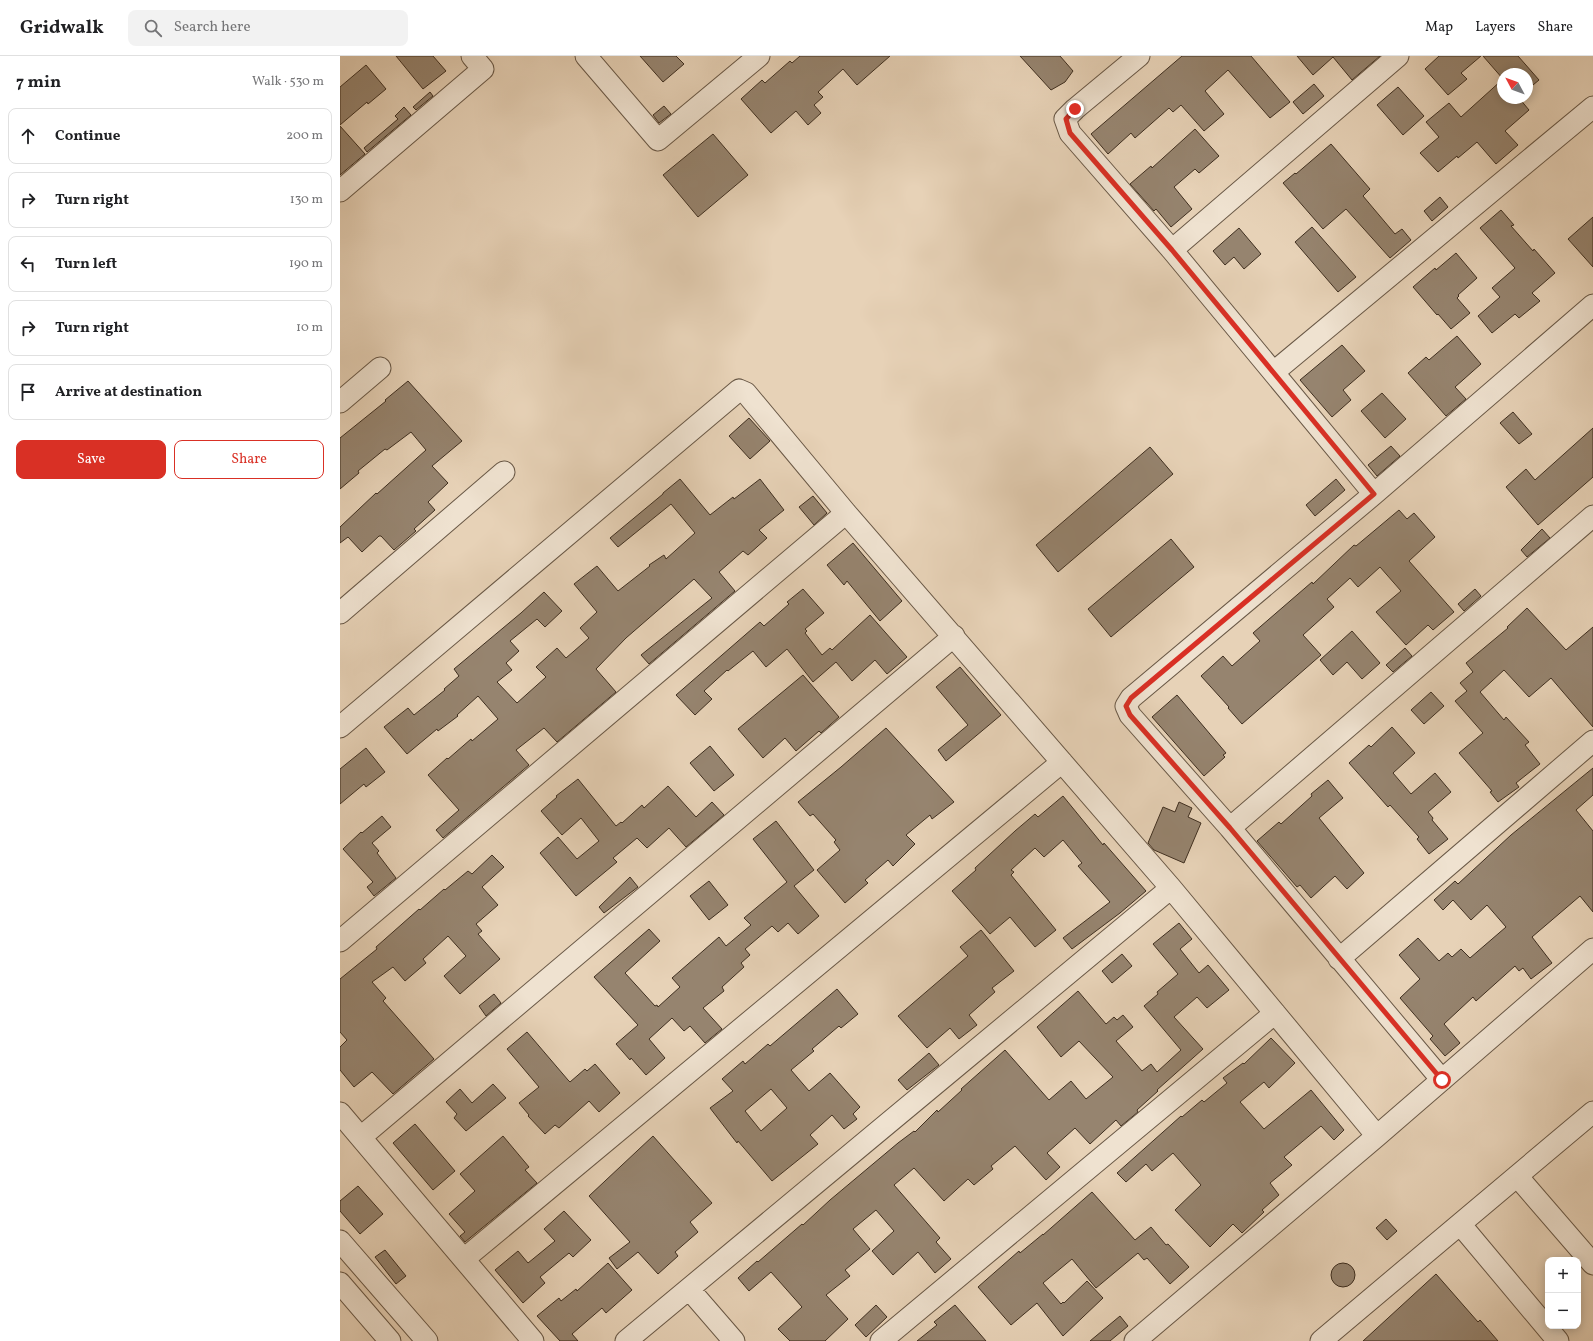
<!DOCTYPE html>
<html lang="en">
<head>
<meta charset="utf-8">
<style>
	body { margin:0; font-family:Vollkorn,serif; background:#f2f2f2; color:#202124 }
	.controls { position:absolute; right:12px; bottom:12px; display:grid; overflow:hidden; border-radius:8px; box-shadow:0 2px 10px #0003 }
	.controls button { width:36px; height:36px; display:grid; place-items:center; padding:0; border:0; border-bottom:1px solid #e0e0e0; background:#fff; color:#202124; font:20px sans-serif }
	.compass { position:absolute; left:1157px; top:12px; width:36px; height:36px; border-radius:50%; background:#fff; box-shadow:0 2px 10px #0003; rotate:311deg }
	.stop { position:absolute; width:12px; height:12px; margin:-9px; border:3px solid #d93025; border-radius:50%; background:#fff }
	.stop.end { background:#d93025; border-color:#fff; box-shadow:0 1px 4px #0008 }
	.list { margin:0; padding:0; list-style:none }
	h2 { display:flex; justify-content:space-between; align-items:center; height:52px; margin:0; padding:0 16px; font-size:17px }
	h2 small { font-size:13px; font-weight:400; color:#757577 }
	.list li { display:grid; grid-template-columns:26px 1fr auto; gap:12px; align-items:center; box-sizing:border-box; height:56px; margin:0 8px 8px; padding:0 8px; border:1px solid #e0e0e0; border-radius:8px }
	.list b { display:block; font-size:15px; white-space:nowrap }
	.list em { font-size:13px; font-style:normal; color:#757577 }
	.actions { display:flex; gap:8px; padding:12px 16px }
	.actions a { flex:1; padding:9px 0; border:1px solid #d93025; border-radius:8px; text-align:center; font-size:14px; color:#d93025 }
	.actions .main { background:#d93025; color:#fff }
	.icon { flex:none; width:22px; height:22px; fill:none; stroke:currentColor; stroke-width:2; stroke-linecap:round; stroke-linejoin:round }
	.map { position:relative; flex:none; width:1253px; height:1285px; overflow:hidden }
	header { display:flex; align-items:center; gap:24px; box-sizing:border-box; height:56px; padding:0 20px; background:#fff; border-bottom:1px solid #e0e0e0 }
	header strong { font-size:19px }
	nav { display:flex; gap:22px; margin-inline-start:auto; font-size:14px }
	.search { width:280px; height:36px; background:#f2f2f2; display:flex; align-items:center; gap:10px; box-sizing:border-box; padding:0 14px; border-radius:8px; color:#757577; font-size:15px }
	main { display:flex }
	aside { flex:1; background:#fff }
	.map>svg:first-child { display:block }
	.building { fill:#96846f; stroke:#3f2f20; fill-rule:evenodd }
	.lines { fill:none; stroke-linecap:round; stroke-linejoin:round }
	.minor-casing { stroke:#695846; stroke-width:23 }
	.minor { stroke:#efe2d0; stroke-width:21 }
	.route { stroke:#d93025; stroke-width:5 }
</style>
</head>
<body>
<header>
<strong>Gridwalk</strong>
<div class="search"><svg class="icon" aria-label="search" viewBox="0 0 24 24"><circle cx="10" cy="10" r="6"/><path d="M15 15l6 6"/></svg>Search here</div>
<nav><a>Map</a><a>Layers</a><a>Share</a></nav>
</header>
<main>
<aside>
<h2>7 min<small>Walk · 530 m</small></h2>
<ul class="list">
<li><svg class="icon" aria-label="ahead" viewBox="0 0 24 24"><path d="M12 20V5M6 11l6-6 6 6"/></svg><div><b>Continue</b></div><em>200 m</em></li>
<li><svg class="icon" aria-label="right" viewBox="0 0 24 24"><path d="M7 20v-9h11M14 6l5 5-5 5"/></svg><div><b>Turn right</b></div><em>130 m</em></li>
<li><svg class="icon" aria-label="left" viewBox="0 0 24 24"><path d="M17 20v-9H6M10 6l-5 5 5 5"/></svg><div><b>Turn left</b></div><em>190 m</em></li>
<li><svg class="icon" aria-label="right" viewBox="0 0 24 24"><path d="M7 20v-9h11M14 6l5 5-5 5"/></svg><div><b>Turn right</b></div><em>10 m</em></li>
<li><svg class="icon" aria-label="arrive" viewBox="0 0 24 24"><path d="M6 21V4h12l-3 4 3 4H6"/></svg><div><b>Arrive at destination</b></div></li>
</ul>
<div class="actions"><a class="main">Save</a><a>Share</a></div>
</aside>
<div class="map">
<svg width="1253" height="1285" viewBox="0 0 1253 1285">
	<rect width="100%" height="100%" fill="#e7d2b7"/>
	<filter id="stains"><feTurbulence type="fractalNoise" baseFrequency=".005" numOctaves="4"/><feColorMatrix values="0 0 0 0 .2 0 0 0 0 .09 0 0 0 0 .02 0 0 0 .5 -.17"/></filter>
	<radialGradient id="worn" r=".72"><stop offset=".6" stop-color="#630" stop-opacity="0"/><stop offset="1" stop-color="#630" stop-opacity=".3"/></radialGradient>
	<path class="building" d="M 56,0 L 93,0 L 106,15 L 83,33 Z
		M 300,0 L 336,0 L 344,8 L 323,26 Z
		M 460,0 L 550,0 L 517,29 L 503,13 L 478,36 L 483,41 L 474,49 L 481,57 L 468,69 L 456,55 L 431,77 L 401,43 L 422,24 L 425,27 L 450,5 L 452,7 Z
		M 680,0 L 720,0 L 733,15 L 725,26 L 711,34 Z
		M 842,0 L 911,0 L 950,46 L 930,62 L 888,14 L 865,35 L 884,58 L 864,75 L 841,49 L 833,56 L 829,52 L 795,82 L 791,77 L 768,98 L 751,78 Z
		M 957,0 L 1040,0 L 1012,24 L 993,1 L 973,19 Z
		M 1099,0 L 1141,0 L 1121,17 L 1127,23 L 1108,39 L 1085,13 Z
		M 1143,0 L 1178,0 L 1199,24 L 1187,34 L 1187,18 L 1163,18 L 1163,42 L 1179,42 L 1189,54 L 1165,75 L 1178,89 L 1156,108 L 1137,86 L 1118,102 L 1117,100 L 1098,116 L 1080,97 L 1099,81 L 1086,66 L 1109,47 L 1121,61 L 1163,23 Z
		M 26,9 L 46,33 L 28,48 L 27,46 L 0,69 L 0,31 Z
		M 974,28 L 984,40 L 963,58 L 953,46 Z
		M 1058,31 L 1084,60 L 1063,79 L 1037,49 Z
		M 90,36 L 93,40 L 76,54 L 73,51 Z
		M 324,50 L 331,58 L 319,67 L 313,59 Z
		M 64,51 L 71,59 L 27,96 L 24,92 L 58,63 L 55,60 Z
		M 0,70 L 25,98 L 0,119 Z
		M 855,73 L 879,100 L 859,117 L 855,113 L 834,131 L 852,153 L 831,171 L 816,153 L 814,155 L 790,128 L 811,110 L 812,112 Z
		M 373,78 L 408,119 L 358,161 L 323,119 Z
		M 991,88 L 1030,133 L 1023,140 L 1055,178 L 1062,173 L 1071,184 L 1050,202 L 1006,153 L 983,173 L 943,127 L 955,117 L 956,118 Z
		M 1100,141 L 1108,151 L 1092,165 L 1084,155 Z
		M 1161,154 L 1174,169 L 1171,170 L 1193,195 L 1194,193 L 1215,217 L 1192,237 L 1200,245 L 1179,262 L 1175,258 L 1152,277 L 1138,260 L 1160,241 L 1152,232 L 1175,212 L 1140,172 Z
		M 1253,161 L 1253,211 L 1228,183 Z
		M 972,171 L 1016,221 L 998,236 L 955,186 Z
		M 899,172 L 921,198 L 904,213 L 894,201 L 885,209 L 873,195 Z
		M 1116,197 L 1137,222 L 1118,239 L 1119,240 L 1117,242 L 1130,257 L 1111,273 L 1098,258 L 1097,259 L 1073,231 L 1095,212 L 1096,214 Z
		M 1117,280 L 1141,308 L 1115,331 L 1126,343 L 1106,360 L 1068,317 L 1086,301 L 1089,304 Z
		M 1002,289 L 1025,315 L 1003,334 L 1011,344 L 992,361 L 960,324 Z
		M 68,325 L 122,385 L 92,410 L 108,427 L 88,446 L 95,454 L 74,473 L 76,475 L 54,494 L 41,480 L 39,480 L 22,496 L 8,481 L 0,487 L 0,471 L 36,437 L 37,438 L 86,394 L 71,376 L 47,394 L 45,393 L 18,415 L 19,417 L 0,433 L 0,382 L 46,345 L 45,344 Z
		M 1042,337 L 1066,363 L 1045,382 L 1021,355 Z
		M 1173,356 L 1192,378 L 1179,388 L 1160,367 Z
		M 409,362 L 430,385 L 410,403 L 389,380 Z
		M 1253,372 L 1253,421 L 1198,469 L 1166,431 L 1186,413 L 1195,424 Z
		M 1051,390 L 1060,400 L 1037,420 L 1028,409 Z
		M 810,391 L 833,418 L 718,516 L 696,489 Z
		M 340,423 L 370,459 L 393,441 L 394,443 L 420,423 L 444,454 L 419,474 L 427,482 L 408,499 L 403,495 L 379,516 L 395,535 L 309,608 L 301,599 L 372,542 L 354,523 L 286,582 L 256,613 L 276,636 L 217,686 L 204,672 L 176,694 L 189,709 L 103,782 L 96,774 L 119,754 L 88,719 L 107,702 L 108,703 L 131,683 L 132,685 L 158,663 L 138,640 L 117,659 L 118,660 L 98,675 L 97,673 L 67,698 L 44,671 L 68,652 L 74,659 L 105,634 L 104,633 L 119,620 L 114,613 L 181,557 L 204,536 L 222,555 L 205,571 L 197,563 L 170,585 L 179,595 L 166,607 L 172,614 L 157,626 L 177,647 L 206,621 L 196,611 L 217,592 L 226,602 L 249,582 L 240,572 L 257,556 L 234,528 L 257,510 L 278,535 L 310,510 L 309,509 L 324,499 L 326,503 L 355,477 L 331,448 L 278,491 L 270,482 L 323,438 L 323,437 Z
		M 996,423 L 1005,434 L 975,460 L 966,449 Z
		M 473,440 L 487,457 L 474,469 L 459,451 Z
		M 1059,454 L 1067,463 L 1074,457 L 1095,481 L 1069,505 L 1114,556 L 1093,574 L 1088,569 L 1066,589 L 1036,556 L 1061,535 L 1040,511 L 1018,531 L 1010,522 L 987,543 L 994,551 L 963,579 L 981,599 L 902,668 L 888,652 L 889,651 L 861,620 L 883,600 L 892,610 L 920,585 L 913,577 L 972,526 L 973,528 L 1014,489 L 1016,490 Z
		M 1202,473 L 1210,482 L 1187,501 L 1181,494 Z
		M 831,483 L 854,511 L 771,581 L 748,553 Z
		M 513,487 L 562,545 L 540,565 L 507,525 L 504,529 L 487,509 Z
		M 463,533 L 484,557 L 465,573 L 467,575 L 465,577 L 482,599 L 490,592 L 492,594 L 530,559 L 567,601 L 547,618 L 535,604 L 512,625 L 496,606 L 473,626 L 447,593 L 426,611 L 413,595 L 388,615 L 387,614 L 364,635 L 372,643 L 355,659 L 336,639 L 420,566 L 424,570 L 449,548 L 447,546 Z
		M 1135,533 L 1141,540 L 1124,555 L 1118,548 Z
		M 1187,552 L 1226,594 L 1253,571 L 1253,671 L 1211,622 L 1189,641 L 1164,614 L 1140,636 L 1164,664 L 1166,661 L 1189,686 L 1185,689 L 1200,708 L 1176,727 L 1179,731 L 1158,746 L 1150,736 L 1152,735 L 1119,697 L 1143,677 L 1115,645 L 1127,635 L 1120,627 L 1133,616 L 1126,607 L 1168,572 L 1167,571 Z
		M 1012,575 L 1040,607 L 1022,623 L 1007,606 L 993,619 L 980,604 Z
		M 1065,592 L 1072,600 L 1053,616 L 1046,609 Z
		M 620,611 L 661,659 L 606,705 L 598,694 L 628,669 L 596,631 Z
		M 463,619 L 499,661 L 481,677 L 479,675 L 456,695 L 445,682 L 423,702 L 398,673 Z
		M 1091,636 L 1104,650 L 1084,668 L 1071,654 Z
		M 837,639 L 886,697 L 883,699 L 885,701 L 864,720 L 812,661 Z
		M 1052,671 L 1075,697 L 1053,717 L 1071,738 L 1095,717 L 1111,736 L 1088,756 L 1093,762 L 1092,764 L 1108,783 L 1089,798 L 1077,783 L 1079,781 L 1050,749 L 1048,751 L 1009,707 L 1029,689 L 1031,691 Z
		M 546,672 L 614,746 L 592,763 L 590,759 L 566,779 L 575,788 L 553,810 L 548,804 L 525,824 L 528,827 L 505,847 L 477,814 L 500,794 L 494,786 L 496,784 L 473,758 L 470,760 L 458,746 L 501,711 Z
		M 370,690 L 394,719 L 374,735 L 350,707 Z
		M 26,692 L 45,716 L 26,731 L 24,728 L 0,748 L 0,713 Z
		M 1253,712 L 1253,739 L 1236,754 L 1253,775 L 1253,856 L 1240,840 L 1192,881 L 1212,907 L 1191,923 L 1183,912 L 1179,915 L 1175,910 L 1136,945 L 1133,941 L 1104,968 L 1120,987 L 1105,1000 L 1090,983 L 1093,980 L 1060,942 L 1080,923 L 1059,899 L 1078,882 L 1099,905 L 1108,897 L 1112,901 L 1121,893 L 1130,902 L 1166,871 L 1147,849 L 1131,864 L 1113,844 L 1103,854 L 1094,844 L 1115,825 L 1118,828 L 1171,779 Z
		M 238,723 L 276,770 L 281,766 L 282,767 L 302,749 L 304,752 L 328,730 L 356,761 L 372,746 L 384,759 L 346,791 L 329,772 L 307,792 L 297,782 L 273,802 L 277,806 L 236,840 L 200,797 L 218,781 L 237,803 L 259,785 L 241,762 L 222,779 L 201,755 L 217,741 L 216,740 Z
		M 988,724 L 1003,742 L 979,762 L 1024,817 L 1007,833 L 995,820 L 971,842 L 960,829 L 957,831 L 917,785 L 939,766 L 941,768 L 972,740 L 971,738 Z
		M 723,740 L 763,789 L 764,787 L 806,835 L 780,857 L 732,893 L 723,882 L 770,846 L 738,810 L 742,807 L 723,784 L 704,801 L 695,792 L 671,814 L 674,816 L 671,819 L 716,874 L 695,891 L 670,861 L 650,878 L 612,835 L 636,814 L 635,812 L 675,775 L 695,758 L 698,761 Z
		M 839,746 L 852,752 L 848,761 L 861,767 L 844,807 L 814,794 L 808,787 L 823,751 L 835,756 Z
		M 42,760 L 51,771 L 32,787 L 39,795 L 37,797 L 56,822 L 34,840 L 27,831 L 33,826 L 3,793 L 21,776 L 22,777 Z
		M 436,765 L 474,814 L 454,830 L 479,860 L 458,878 L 448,867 L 438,876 L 432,870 L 405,893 L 410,899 L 401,907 L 404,911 L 382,931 L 384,935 L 363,952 L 382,973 L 365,987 L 350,970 L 344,975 L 332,962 L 309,983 L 325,1002 L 306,1019 L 291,1002 L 290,1004 L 276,988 L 298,969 L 254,921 L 309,873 L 320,885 L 285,917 L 315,950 L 317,949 L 318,951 L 340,931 L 332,922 L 379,881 L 386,890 L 411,869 L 404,862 L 447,826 L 413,783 Z
		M 152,799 L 164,811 L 142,831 L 158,849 L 136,868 L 142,875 L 138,878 L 160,903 L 120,938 L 104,920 L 126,900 L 108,880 L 83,903 L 86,907 L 65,925 L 53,911 L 32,926 L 46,942 L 43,945 L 94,1003 L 53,1038 L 32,1016 L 14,1031 L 0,1014 L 0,991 L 7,984 L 0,976 L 0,923 L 37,893 L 36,891 L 79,853 L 80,854 L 104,833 L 105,834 L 128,815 L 132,818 Z
		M 290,821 L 298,831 L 264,857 L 259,851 Z
		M 369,825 L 388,849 L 369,864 L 350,840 Z
		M 839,867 L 852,883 L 840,893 L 859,917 L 868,909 L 889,934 L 867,952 L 857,941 L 834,961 L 863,993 L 817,1034 L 818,1035 L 797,1054 L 798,1056 L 781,1070 L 776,1064 L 750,1088 L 735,1072 L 707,1097 L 720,1111 L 706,1124 L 675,1090 L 651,1110 L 653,1113 L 634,1129 L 628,1123 L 604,1145 L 574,1112 L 554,1129 L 600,1182 L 596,1186 L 611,1203 L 595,1217 L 578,1196 L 553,1219 L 532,1195 L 554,1175 L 536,1154 L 513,1173 L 530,1193 L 505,1214 L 510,1220 L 486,1239 L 508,1263 L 485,1285 L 450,1285 L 438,1273 L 462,1251 L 431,1216 L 409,1235 L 398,1222 L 417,1205 L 418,1206 L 462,1168 L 463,1169 L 490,1144 L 558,1087 L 574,1075 L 575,1076 L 597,1054 L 598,1056 L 622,1034 L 621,1033 L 665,994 L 709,1044 L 731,1025 L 746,1043 L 773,1021 L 739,985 L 721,1001 L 697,971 L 738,935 L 766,968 L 774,961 L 777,964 L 783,959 L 793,971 L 776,985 L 802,1015 L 811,1008 L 817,1016 L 841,994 L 804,950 L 818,938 L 817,936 L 838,918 L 813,888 Z
		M 641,874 L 674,915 L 652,932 L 655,936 L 629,959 L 637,969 L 619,983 L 610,972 L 587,992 L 558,960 L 628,900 L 620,891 Z
		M 782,898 L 792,910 L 772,927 L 762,915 Z
		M 497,933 L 518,958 L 501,972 L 499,970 L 472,993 L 474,995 L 451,1014 L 469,1035 L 490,1017 L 520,1051 L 513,1058 L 517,1063 L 504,1073 L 492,1059 L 470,1079 L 478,1088 L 432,1125 L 398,1085 L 397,1087 L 370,1052 L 393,1035 L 382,1023 L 403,1005 L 405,1008 L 428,988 L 430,990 ZM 431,1033 L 447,1052 L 421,1075 L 405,1055 Z
		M 154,938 L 161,947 L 146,960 L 139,950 Z
		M 187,976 L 228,1024 L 230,1026 L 245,1013 L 247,1015 L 255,1008 L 280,1037 L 259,1056 L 249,1045 L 219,1072 L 215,1069 L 205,1078 L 188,1060 L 189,1059 L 179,1047 L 199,1031 L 167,993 Z
		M 931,982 L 955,1007 L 929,1032 L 924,1026 L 900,1046 L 924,1073 L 971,1034 L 1004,1074 L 994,1084 L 981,1070 L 944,1101 L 952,1109 L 930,1127 L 939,1139 L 922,1154 L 924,1156 L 902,1177 L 893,1168 L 870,1191 L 835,1154 L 861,1129 L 833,1097 L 812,1115 L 806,1108 L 786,1126 L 777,1117 L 841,1060 L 842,1061 L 862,1044 L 864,1046 L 887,1027 L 883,1022 L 903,1007 L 904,1008 Z
		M 589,997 L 599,1009 L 567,1034 L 558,1024 Z
		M 153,1028 L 166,1042 L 126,1075 L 114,1062 L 117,1058 L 106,1046 L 120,1033 L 132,1047 Z
		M 75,1068 L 115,1115 L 93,1134 L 53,1087 Z
		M 163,1080 L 189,1111 L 185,1114 L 197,1127 L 125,1186 L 120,1180 L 125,1176 L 109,1158 L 135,1135 L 120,1118 Z
		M 313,1080 L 372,1147 L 350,1166 L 358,1176 L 335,1196 L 338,1200 L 318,1218 L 298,1196 L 277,1213 L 269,1202 L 290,1186 L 249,1140 Z
		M 18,1130 L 43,1158 L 20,1178 L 0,1155 L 0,1145 Z
		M 752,1136 L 795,1184 L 811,1171 L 826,1189 L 828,1188 L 849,1211 L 830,1228 L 807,1202 L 804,1204 L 798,1197 L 756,1232 L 732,1203 L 703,1227 L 721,1248 L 723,1246 L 724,1247 L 747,1225 L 763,1242 L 723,1280 L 697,1247 L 671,1269 L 638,1231 L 679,1195 L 680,1197 L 703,1178 L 703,1179 Z
		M 224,1155 L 251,1184 L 233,1201 L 229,1197 L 200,1221 L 205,1227 L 183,1247 L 155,1214 L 178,1195 L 188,1207 L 215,1185 L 204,1173 Z
		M 1046,1163 L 1057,1175 L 1047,1184 L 1036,1172 Z
		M 45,1194 L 66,1220 L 56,1228 L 35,1201 Z
		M 268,1207 L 292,1234 L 266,1257 L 262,1252 L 232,1278 L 238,1285 L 220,1285 L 197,1260 L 219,1242 L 221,1245 L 236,1233 L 237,1235 Z
		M991 1219a12 12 0 1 1 24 0a12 12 0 1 1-24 0Z
		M 1096,1218 L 1138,1266 L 1140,1264 L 1158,1285 L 1023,1285 Z
		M 536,1249 L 547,1261 L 526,1281 L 515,1269 Z
		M 615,1249 L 646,1285 L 577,1285 L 597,1269 L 594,1266 Z
		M 780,1260 L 788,1270 L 770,1285 L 750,1285 Z"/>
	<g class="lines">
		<defs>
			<path id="minor" d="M 246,0 L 318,84 L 419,0
				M 799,0 L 735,53 L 725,63 L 730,77 L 832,194 L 1034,438
				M 0,135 L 143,13 L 132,0
				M 832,194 L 1058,0
				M 934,316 L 1253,51
				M 0,346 L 40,312
				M 0,557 L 164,416
				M 0,671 L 399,334 L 406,337 L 506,457 L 831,832 L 1037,1080
				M 890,772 L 1253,460
				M 0,885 L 506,457
				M 999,903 L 1253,685
				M 1102,1024 L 890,772 L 790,659 L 786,650 L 791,642 L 1034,438 L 1253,249
				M 0,1057 L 193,1285
				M 21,1081 L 614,580
				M 1177,1120 L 1253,1208
				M 1120,1168 L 1218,1285
				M 0,1185 L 87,1285
				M 124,1203 L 722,706
				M 0,1227 L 50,1285
				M 349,1233 L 394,1285
				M 286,1285 L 831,832
				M 541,1285 L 935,957
				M 795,1285 L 1037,1080 L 1253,893
				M 981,1285 L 1253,1056"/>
		</defs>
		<use href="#minor" class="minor-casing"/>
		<use href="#minor" class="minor"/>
	</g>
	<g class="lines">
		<path class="route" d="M 735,53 L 726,63 L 730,77 L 832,194 L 1034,438 L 791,642 L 786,650 L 790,659 L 890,772 L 1102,1024"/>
	</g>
	<rect width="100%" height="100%" filter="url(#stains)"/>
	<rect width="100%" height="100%" fill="url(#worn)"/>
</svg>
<div class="controls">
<button>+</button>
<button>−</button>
</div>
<svg class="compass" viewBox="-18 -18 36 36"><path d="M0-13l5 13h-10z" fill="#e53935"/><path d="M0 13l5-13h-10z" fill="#757577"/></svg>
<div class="stop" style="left:1102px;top:1024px"></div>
<div class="stop end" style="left:735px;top:53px"></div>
</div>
</main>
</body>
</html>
